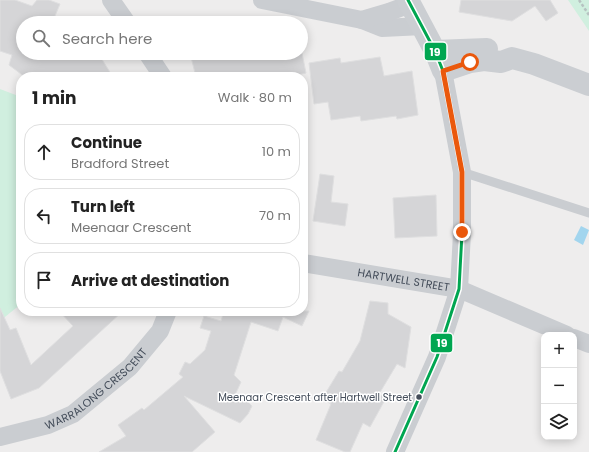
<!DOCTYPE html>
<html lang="en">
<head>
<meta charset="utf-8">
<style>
	body { margin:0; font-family:Poppins,sans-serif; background:#f6f6f6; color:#222 }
	.controls { position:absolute; right:12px; bottom:12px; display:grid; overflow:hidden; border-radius:8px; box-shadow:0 2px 10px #0003 }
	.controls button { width:36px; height:36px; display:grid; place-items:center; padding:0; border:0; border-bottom:1px solid #e0e0e0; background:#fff; color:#222; font:20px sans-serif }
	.stop { position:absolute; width:12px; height:12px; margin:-9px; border:3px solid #ea580c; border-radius:50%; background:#fff }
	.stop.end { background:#ea580c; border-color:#fff; box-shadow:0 1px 4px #0008 }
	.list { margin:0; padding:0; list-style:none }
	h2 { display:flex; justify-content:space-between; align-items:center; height:52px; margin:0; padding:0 16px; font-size:17px }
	h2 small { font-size:13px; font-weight:400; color:#767676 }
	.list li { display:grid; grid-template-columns:26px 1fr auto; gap:12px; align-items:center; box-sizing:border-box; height:56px; margin:0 8px 8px; padding:0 8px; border:1px solid #e0e0e0; border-radius:16px }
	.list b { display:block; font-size:15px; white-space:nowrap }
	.list p { margin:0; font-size:13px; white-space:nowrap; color:#767676 }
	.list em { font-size:13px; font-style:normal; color:#767676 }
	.icon { flex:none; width:22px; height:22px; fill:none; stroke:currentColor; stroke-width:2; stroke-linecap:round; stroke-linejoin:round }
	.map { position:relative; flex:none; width:589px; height:452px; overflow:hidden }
	.search { position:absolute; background:#fff; box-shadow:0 2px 10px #0003; left:16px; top:16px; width:292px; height:44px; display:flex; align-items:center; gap:10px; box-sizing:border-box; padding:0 14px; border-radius:22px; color:#767676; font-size:15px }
	.panel { position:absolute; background:#fff; box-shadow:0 2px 10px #0003; left:16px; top:72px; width:292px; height:244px; border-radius:16px }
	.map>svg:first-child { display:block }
	.green { fill:#d0efdf }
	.water { fill:#a2d5ee }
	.building { fill:#d5d5d7; stroke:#dfdfe0 }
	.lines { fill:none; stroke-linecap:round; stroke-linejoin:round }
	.path { stroke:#b6c2c1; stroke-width:2.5; stroke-dasharray:3 2; stroke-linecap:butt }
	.lane { stroke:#cacdd1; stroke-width:9 }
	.street { stroke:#cacdd1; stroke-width:18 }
	.secondary { stroke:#cbced2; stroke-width:22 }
	.bus-1-casing { stroke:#fff; stroke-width:6 }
	.bus-1 { stroke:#00a651; stroke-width:3 }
	.route { stroke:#ea580c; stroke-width:5 }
	.bus-dot { fill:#444d5a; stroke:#fff; stroke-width:1.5 }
	.labels { text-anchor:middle; stroke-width:3; stroke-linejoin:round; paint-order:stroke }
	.bus-label { font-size:10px; fill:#444d5a; stroke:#fff; text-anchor:end }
	.street-label { font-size:11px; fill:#444d5a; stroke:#fff }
	.line-badge { stroke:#fff; stroke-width:1.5 }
	.badge-label { font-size:11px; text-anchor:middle; font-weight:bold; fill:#fff }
</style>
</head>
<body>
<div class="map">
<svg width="589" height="452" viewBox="0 0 589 452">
	<rect width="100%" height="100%" fill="#eeeded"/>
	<path class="green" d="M 568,0 L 589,0 L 589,31 Z
		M 0,89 L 21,97 L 21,304 L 0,321 Z"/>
	<path class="water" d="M 581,226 L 589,230 L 583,245 L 574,240 Z"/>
	<path class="building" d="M 0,0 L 15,0 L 32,6 L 37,0 L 49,0 L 60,4 L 52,23 L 23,23 L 23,53 L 98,53 L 113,77 L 25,77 L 9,65 L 12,55 L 0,51 Z
		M 461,0 L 550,0 L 558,13 L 546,21 L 535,6 L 512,21 L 459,12 Z
		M 190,53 L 302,53 L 306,73 L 288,77 L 273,77 L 272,74 L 251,77 L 196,77 Z
		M 380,57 L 384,76 L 412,71 L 418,115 L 397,119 L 396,116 L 361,121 L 360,116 L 331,120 L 328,102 L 314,104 L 309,63 L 340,58 L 341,63 Z
		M 320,174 L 334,176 L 331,202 L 348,204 L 345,226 L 313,221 Z
		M 436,195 L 437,236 L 395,238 L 393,198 Z
		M 370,301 L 388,303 L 388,314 L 411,327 L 405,368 L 397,364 L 379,394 L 386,398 L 370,427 L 363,423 L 350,452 L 345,452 L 316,440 L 331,404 L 322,399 L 339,371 L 342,372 L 360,341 Z
		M 0,308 L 10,330 L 16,328 L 31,365 L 73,326 L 59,311 L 123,311 L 39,388 L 11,399 L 0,371 Z
		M 224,311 L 309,311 L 302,326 L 283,317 L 278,331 L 251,322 L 234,375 L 241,382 L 235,395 L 246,400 L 252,406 L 248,414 L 240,423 L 184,396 L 215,432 L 192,452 L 99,452 L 126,436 L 118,425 L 142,408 L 144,410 L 183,377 L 179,374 L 185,362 L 190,364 L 205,350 L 211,331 L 200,328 L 204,316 L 221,321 Z"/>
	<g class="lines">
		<path class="path" d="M 579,0 L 589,15"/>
		<path class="lane" d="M 462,172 L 589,213"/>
		<g class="street">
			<path d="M 111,0 L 127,23"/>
			<path d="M 262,0 L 362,20 L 382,28 L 423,26"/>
			<path d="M 362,20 L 389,12 L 410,4"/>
			<path d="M 147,53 L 163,77"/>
			<path id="s1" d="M 303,263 L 459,289 L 567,335"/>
			<path d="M 574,338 L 589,344"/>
			<path id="s2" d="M 0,437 L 48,425 L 73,414 L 130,367 L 160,331 L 168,311"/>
			<path d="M 395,452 L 437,357 L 459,289 L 462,233 L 462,172 L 443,71"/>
		</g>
		<path class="secondary" d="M 408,0 L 435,51 L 443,71 L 470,62 L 484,60 L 501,62 L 512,58 L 534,64 L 589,85
			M 435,51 L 487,49"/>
		<defs>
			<path id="bus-1" d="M 395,452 L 437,357 L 459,289 L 462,233 L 462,172 L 443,71 L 435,51 L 408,0"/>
		</defs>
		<use href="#bus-1" class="bus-1-casing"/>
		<use href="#bus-1" class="bus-1"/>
	</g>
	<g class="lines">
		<path class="route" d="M 462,232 L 462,172 L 443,71 L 470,62"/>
	</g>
	<circle class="bus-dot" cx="419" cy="397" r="3.5"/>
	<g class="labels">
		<g class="bus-label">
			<text x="412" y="401">Meenaar Crescent after Hartwell Street</text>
		</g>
		<g class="street-label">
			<text dy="4" stroke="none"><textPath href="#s1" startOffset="102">HARTWELL STREET</textPath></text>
			<text dy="4" stroke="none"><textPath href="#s2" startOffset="110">WARRALONG CRESCENT</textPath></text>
		</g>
	</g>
	<g class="line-badge">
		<rect x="424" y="42" width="23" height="19" rx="4" fill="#00a651"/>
		<rect x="430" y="333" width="23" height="20" rx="4" fill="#00a651"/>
	</g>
	<g class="badge-label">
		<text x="435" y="56">19</text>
		<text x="442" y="347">19</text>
	</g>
</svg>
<div class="controls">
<button>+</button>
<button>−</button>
<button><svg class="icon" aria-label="layers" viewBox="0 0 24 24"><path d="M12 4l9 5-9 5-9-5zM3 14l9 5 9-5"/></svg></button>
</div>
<div class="stop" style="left:470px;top:62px"></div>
<div class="stop end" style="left:462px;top:232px"></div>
<div class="search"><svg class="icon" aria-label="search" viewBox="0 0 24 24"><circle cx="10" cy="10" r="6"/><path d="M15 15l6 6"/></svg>Search here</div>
<section class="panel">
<h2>1 min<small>Walk · 80 m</small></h2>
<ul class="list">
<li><svg class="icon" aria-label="ahead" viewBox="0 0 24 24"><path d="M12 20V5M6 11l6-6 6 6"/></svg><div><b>Continue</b><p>Bradford Street</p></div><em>10 m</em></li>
<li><svg class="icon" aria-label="left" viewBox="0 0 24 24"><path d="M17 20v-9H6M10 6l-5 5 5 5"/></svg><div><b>Turn left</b><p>Meenaar Crescent</p></div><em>70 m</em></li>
<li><svg class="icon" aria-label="arrive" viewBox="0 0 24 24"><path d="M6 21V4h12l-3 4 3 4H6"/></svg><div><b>Arrive at destination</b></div></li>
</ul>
</section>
</div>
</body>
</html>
